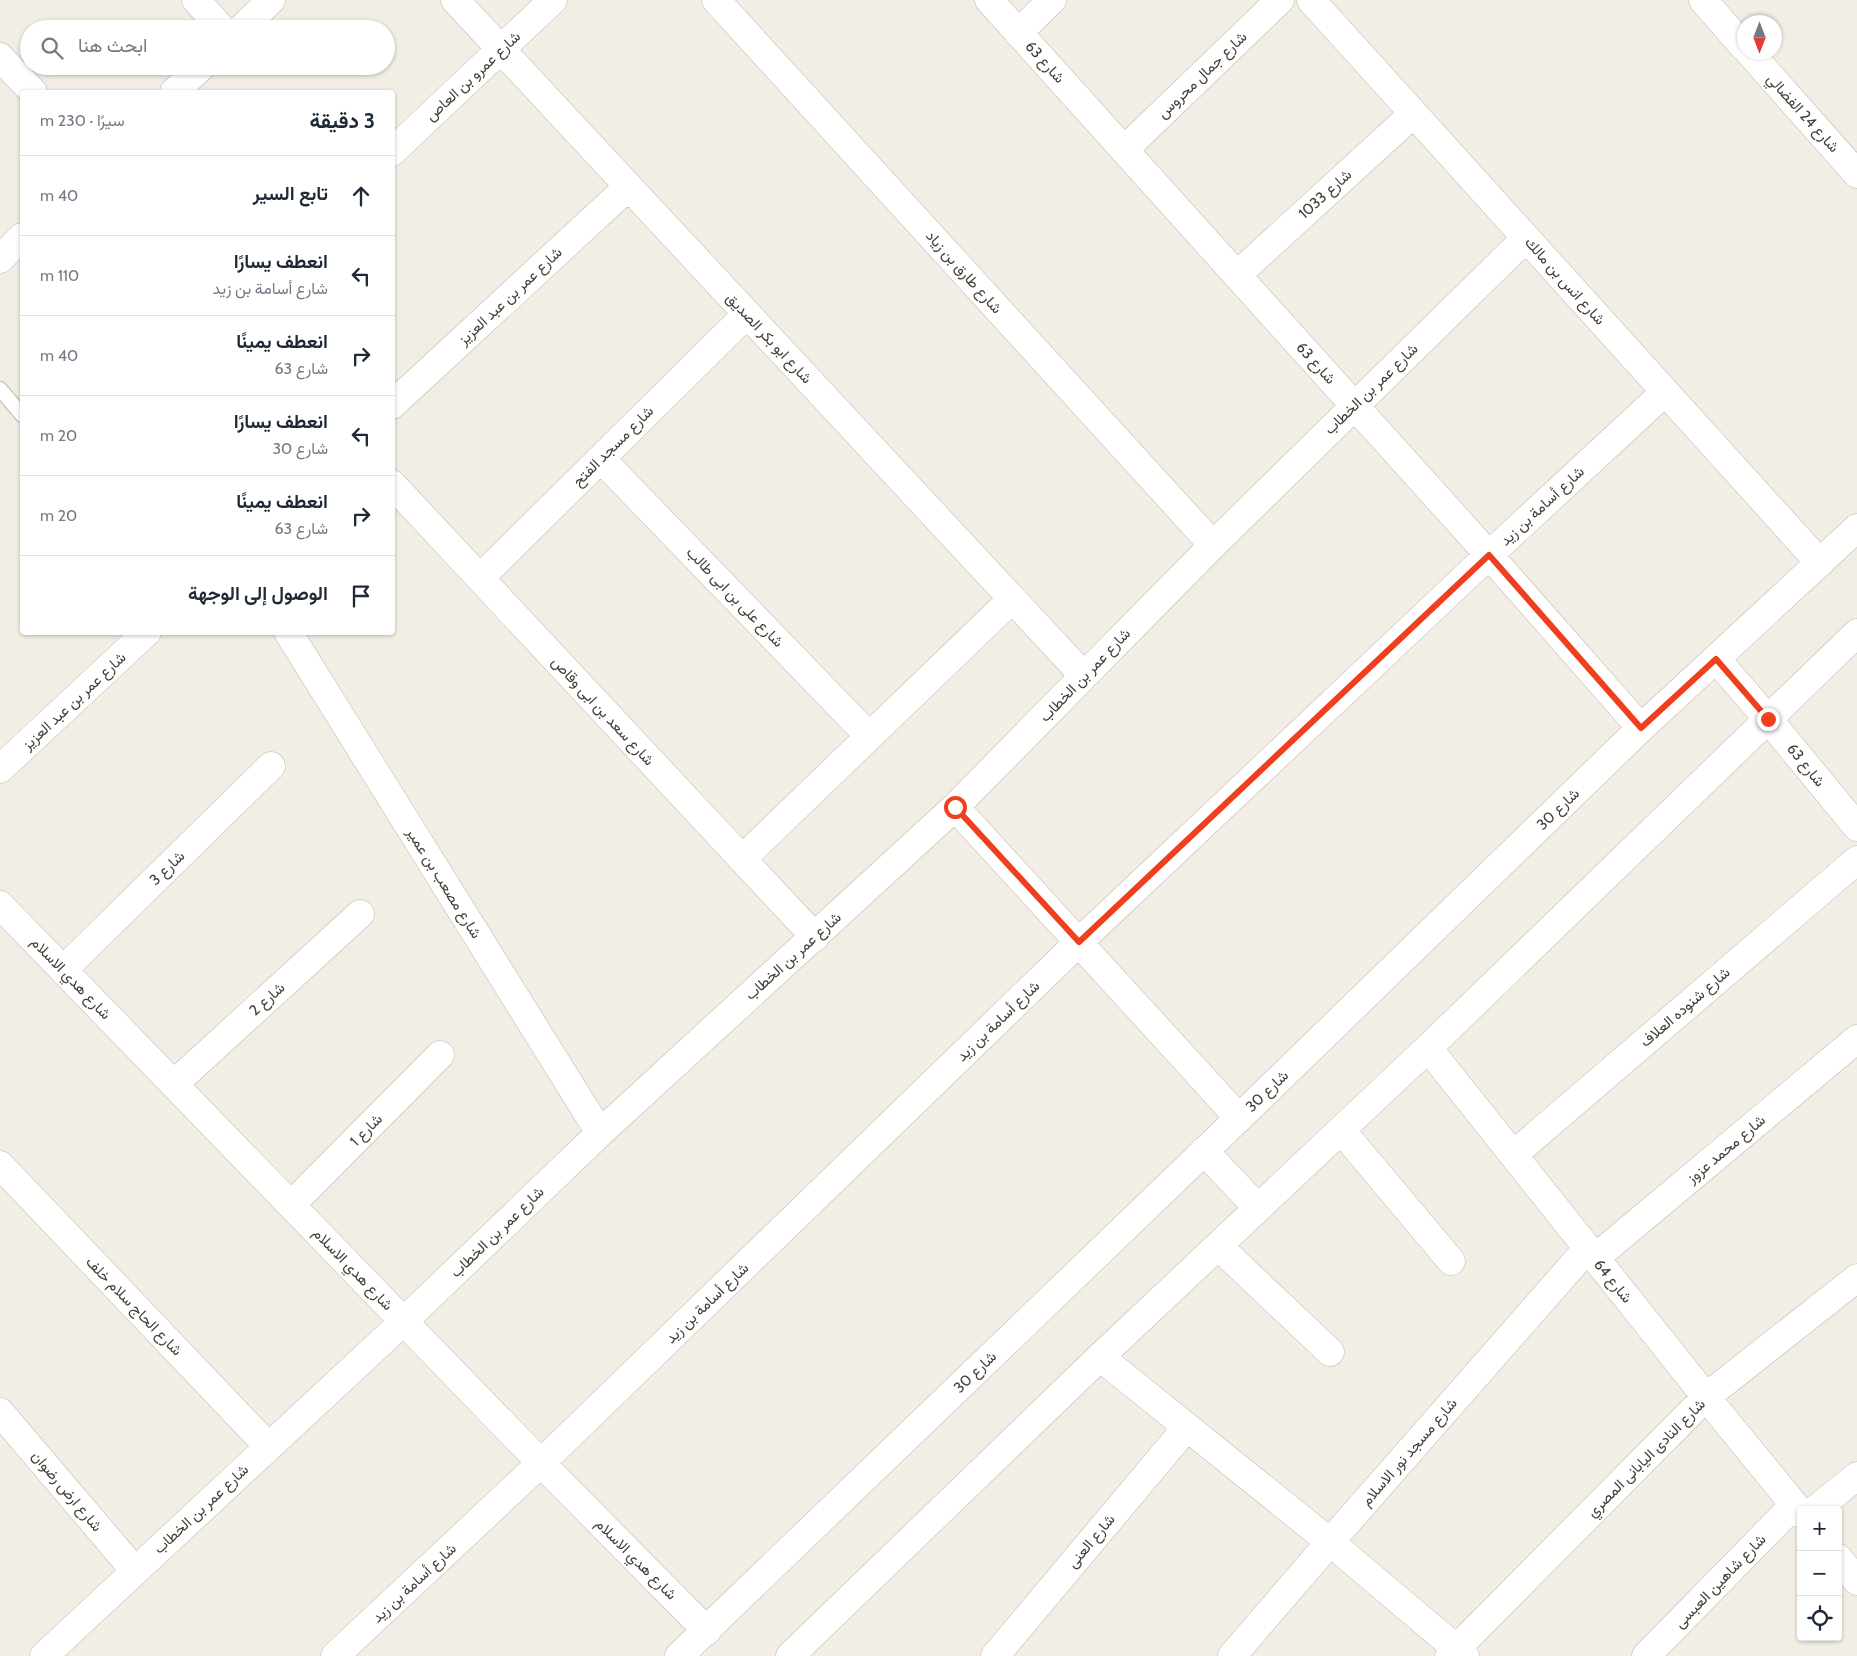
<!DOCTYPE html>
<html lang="ar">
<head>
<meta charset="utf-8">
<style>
	body { margin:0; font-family:Cabin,Vazirmatn,sans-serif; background:#f2f2f3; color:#1f2937; direction:rtl }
	.controls { position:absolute; right:15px; bottom:15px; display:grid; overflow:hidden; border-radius:5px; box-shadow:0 1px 4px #0004 }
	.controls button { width:45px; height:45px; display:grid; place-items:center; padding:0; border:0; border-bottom:1px solid #e0e1e3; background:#fff; color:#1f2937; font:25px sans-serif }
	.compass { position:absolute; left:1737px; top:15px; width:45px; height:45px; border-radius:50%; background:#fff; box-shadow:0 1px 4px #0004; rotate:180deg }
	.stop { position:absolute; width:15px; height:15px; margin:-11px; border:4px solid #ef3f1f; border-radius:50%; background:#fff }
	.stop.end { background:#ef3f1f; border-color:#fff; box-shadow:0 1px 5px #0008 }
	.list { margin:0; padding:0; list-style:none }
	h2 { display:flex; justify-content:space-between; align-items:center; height:65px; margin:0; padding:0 20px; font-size:21px }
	h2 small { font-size:16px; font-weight:400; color:#747a83 }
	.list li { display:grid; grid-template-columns:32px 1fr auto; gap:15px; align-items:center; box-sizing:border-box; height:80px; padding:0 20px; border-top:1px solid #e0e1e3 }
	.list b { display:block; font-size:19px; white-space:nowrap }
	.list p { margin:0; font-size:16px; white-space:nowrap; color:#747a83 }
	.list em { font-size:16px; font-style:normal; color:#747a83 }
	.icon { flex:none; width:28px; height:28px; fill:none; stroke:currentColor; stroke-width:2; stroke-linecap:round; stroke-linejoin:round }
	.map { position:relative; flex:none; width:1857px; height:1656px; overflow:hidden; direction:ltr }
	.search { position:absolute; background:#fff; box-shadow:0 1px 4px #0004; left:20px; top:20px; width:375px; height:55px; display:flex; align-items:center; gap:12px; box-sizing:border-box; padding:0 18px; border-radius:28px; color:#747a83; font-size:19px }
	.panel { position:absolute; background:#fff; box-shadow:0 1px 4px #0004; left:20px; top:90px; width:375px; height:545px; border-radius:5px; direction:rtl }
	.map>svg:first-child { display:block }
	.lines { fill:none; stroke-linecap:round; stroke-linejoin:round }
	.service-casing { stroke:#bfb8ab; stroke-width:16 }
	.minor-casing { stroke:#bfb8ab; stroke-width:29 }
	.tertiary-casing { stroke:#bfb8ab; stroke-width:29 }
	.service { stroke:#fff; stroke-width:14 }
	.minor { stroke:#fff; stroke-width:28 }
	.tertiary { stroke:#fff; stroke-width:28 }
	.route { stroke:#ef3f1f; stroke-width:6 }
	.labels { text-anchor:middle; stroke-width:4; stroke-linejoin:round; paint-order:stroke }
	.street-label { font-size:15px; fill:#443e35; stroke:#fff }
</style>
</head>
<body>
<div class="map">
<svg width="1857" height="1656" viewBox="0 0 1857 1656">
	<rect width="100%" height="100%" fill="#f2eee5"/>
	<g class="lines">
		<defs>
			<path id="service" d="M 0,389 L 22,415"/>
			<path id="minor" d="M 196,0 L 222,29
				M 455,0 L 1084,676
				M 716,0 L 1213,545
				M 989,0 L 1489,555 L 1641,728
				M 1311,0 L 1820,563
				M 1703,0 L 1744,47
				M 241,29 L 271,0
				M 1018,33 L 1052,0
				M 1749,52 L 1857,174
				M 0,57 L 33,92
				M 174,92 L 202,66
				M 1124,150 L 1280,0
				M 392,152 L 553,0
				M 0,259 L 22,237
				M 1237,275 L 1413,114
				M 392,405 L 628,187
				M 601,459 L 869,736
				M 392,484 L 815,937
				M 480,578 L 747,314
				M 288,632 L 600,1133
				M 1716,659 L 1768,719 L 1857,827
				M 0,769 L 147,632
				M 955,807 L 1239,1118
				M 742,859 L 1012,599
				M 0,905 L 541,1463 L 707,1631
				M 63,970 L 271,766
				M 1428,1048 L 1706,1397 L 1801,1513
				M 174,1084 L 360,914
				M 1341,1130 L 1451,1261
				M 1513,1155 L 1857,860
				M 0,1165 L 268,1446
				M 291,1205 L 440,1055
				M 1218,1246 L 1330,1352
				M 1595,1258 L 1857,1039
				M 1100,1357 L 1330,1542 L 1465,1656
				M 0,1412 L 135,1571
				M 1815,1510 L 1857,1476
				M 1838,1558 L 1857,1581
				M 44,1656 L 404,1321 L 600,1133 L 955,807 L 1213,545 L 1526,238
				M 335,1656 L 541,1463 L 1079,942 L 1489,555 L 1665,392
				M 995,1656 L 1187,1427
				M 1232,1656 L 1330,1542 L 1587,1249
				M 1449,1656 L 1706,1397 L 1857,1278
				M 1646,1656 L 1794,1505"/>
			<path id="tertiary" d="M 1204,1151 L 1258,1208
				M 679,1656 L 1239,1118 L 1641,728 L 1857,528
				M 790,1656 L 1100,1357 L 1428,1048 L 1857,633"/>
		</defs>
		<use href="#service" class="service-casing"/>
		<use href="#minor" class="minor-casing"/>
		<use href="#tertiary" class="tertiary-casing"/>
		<use href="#service" class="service"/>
		<use href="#minor" class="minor"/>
		<use href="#tertiary" class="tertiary"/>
	</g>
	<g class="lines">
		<path class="route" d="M 955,807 L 1079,942 L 1489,555 L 1641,728 L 1716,659 L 1768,719"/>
	</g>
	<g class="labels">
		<g class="street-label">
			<text transform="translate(1045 62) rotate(48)" y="5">شارع 63</text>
			<text transform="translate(1202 75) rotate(-44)" y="5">شارع جمال محروس</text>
			<text transform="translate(473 76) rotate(-43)" y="5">شارع عمرو بن العاص</text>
			<text transform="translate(1803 113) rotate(48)" y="5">شارع 24 الفضالي</text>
			<text transform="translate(1325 194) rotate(-42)" y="5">شارع 1033</text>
			<text transform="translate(964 272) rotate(48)" y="5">شارع طارق بن زياد</text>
			<text transform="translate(1565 281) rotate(48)" y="5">شارع انس بن مالك</text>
			<text transform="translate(510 296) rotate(-43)" y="5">شارع عمر بن عبد العزيز</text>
			<text transform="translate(769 338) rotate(47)" y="5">شارع ابو بكر الصديق</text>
			<text transform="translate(1316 363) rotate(48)" y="5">شارع 63</text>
			<text transform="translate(1371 389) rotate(-44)" y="5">شارع عمر بن الخطاب</text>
			<text transform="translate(613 446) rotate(-45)" y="5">شارع مسجد الفتح</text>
			<text transform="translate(1542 506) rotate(-43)" y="5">شارع أسامة بن زيد</text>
			<text transform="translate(735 597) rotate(46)" y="5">شارع على بن ابى طالب</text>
			<text transform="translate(1085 675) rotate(-46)" y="5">شارع عمر بن الخطاب</text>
			<text transform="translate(74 701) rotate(-43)" y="5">شارع عمر بن عبد العزيز</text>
			<text transform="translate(603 711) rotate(47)" y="5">شارع سعد بن ابى وقاص</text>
			<text transform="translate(1806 765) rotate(51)" y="5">شارع 63</text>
			<text transform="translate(1558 809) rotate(-44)" y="5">شارع 30</text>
			<text transform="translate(167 868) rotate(-44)" y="5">شارع 3</text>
			<text transform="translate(444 883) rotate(58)" y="5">شارع مصعب بن عمير</text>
			<text transform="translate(793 956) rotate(-42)" y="5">شارع عمر بن الخطاب</text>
			<text transform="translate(71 978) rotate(46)" y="5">شارع هدي الاسلام</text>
			<text transform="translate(267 999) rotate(-42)" y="5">شارع 2</text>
			<text transform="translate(1685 1007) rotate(-41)" y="5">شارع شنوده العلاف</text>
			<text transform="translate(998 1021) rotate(-44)" y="5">شارع أسامة بن زيد</text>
			<text transform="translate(1267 1091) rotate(-44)" y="5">شارع 30</text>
			<text transform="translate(366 1130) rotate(-45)" y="5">شارع 1</text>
			<text transform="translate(1726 1149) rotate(-40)" y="5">شارع محمد عزوز</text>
			<text transform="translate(497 1232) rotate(-44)" y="5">شارع عمر بن الخطاب</text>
			<text transform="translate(353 1269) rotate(46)" y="5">شارع هدي الاسلام</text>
			<text transform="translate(1613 1281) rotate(51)" y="5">شارع 64</text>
			<text transform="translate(707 1303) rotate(-44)" y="5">شارع أسامة بن زيد</text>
			<text transform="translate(134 1306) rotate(46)" y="5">شارع الحاج سلام خلف</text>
			<text transform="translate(975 1372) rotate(-44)" y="5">شارع 30</text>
			<text transform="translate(1409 1452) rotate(-49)" y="5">شارع مسجد نور الاسلام</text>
			<text transform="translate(1646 1458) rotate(-45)" y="5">شارع النادى اليابانى المصري</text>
			<text transform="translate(67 1491) rotate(50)" y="5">شارع ارض رضوان</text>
			<text transform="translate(201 1509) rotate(-43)" y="5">شارع عمر بن الخطاب</text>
			<text transform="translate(1091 1541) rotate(-50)" y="5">شارع العنى</text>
			<text transform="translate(636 1559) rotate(45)" y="5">شارع هدي الاسلام</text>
			<text transform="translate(1720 1581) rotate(-46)" y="5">شارع شاهين العبسى</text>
			<text transform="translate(414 1583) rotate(-43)" y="5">شارع أسامة بن زيد</text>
		</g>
	</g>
</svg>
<div class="controls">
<button>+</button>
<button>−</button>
<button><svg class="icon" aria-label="locate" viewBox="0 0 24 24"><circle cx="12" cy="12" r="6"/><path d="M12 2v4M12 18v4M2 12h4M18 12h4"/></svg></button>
</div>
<svg class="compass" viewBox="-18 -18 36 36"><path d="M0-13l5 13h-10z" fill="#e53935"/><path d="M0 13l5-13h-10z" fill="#747a83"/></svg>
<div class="stop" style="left:955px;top:807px"></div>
<div class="stop end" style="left:1768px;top:719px"></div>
<div class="search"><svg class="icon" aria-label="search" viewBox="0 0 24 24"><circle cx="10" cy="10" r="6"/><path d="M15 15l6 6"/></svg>ابحث هنا</div>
<section class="panel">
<h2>3 دقيقة<small>سيرًا · 230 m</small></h2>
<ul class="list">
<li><svg class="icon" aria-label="ahead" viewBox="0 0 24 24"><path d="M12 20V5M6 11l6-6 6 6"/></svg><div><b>تابع السير</b></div><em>40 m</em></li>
<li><svg class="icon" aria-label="left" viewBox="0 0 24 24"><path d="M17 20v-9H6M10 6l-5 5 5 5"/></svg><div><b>انعطف يسارًا</b><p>شارع أسامة بن زيد</p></div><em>110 m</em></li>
<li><svg class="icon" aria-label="right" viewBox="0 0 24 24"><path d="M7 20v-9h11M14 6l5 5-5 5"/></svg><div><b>انعطف يمينًا</b><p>شارع 63</p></div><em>40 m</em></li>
<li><svg class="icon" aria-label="left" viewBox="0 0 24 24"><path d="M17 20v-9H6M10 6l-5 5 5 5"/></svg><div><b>انعطف يسارًا</b><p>شارع 30</p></div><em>20 m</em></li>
<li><svg class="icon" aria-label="right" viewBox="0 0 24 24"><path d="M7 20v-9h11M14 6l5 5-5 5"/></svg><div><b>انعطف يمينًا</b><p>شارع 63</p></div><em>20 m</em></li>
<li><svg class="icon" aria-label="arrive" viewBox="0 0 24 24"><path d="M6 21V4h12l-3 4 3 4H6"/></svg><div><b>الوصول إلى الوجهة</b></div></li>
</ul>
</section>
</div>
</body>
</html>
